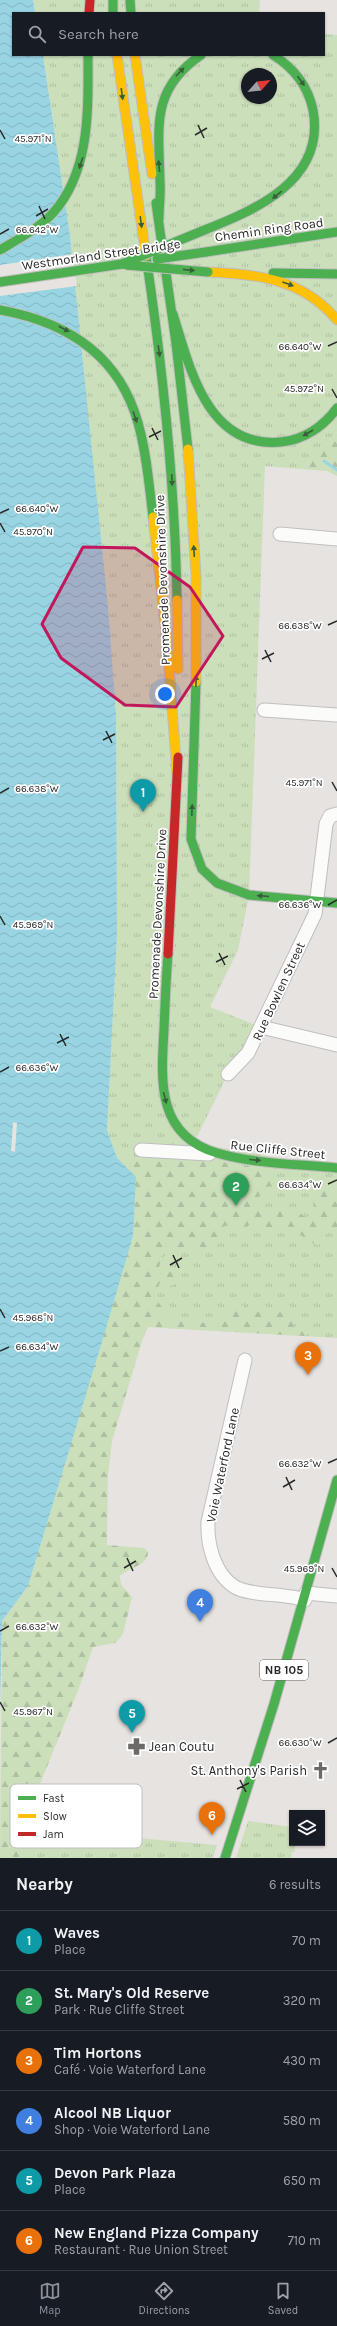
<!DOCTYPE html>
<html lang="en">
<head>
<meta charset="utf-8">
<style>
	body { margin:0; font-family:Karla,sans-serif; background:#242831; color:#f1f3f6 }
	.controls { position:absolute; right:12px; bottom:12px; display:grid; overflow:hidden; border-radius:0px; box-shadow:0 1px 3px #0004 }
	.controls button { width:36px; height:36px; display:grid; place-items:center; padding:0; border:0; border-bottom:1px solid #363941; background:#171b24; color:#f1f3f6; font:20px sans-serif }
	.compass { position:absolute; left:241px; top:68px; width:36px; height:36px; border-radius:50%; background:#171b24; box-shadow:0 1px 3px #0004; rotate:63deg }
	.you { position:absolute; left:165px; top:694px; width:14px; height:14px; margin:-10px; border:3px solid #fff; border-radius:50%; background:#1a73e8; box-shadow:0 0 0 6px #1a73e833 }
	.badge { display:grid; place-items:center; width:26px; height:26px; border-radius:50%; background:#8c9099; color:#fff; font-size:13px; font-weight:700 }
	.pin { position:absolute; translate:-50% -33px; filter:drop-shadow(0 1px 2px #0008) }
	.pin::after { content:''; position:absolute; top:21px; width:14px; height:12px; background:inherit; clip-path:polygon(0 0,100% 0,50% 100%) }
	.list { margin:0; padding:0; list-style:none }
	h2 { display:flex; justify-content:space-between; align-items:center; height:52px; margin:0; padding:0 16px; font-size:17px }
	h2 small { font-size:13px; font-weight:400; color:#9ea1a6 }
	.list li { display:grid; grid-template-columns:26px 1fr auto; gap:12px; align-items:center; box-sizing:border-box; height:60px; padding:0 16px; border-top:1px solid #363941 }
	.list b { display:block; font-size:15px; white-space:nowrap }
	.list p { margin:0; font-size:13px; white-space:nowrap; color:#9ea1a6 }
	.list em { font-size:13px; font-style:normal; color:#9ea1a6 }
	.icon { flex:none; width:22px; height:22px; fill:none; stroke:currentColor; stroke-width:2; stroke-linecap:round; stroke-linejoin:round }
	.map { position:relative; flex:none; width:337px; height:1858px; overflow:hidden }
	.search { position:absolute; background:#171b24; box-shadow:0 1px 3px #0004; left:12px; right:12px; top:12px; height:44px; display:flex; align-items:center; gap:10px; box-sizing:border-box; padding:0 14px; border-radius:0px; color:#9ea1a6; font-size:15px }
	.sheet { height:412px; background:#171b24 }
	nav { display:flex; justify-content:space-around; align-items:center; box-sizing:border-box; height:56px; border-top:1px solid #363941; background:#171b24; font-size:11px; color:#9ea1a6 }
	nav a { display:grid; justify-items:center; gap:2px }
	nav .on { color:#8c9099 }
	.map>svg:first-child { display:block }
	.grass { fill:url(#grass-tufts); fill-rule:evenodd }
	.forest { fill:url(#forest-firs) }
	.water { fill:url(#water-waves); fill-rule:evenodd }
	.pier { fill:#e6e3e0 }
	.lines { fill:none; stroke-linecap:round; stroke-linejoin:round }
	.stream { stroke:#98d4e2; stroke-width:3 }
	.street-casing { stroke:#c0bfc0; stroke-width:15 }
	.fast-casing { stroke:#bfbebd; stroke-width:11 }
	.slow-casing { stroke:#bfbebd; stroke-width:11 }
	.jam-casing { stroke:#bfbebd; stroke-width:11 }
	.street { stroke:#fbfbfa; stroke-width:13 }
	.fast { stroke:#4caf50; stroke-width:9 }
	.slow { stroke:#ffc107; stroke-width:9 }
	.jam { stroke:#c62828; stroke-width:9 }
	.fast-bridge-casing { stroke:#bfbebd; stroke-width:11; stroke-linecap:butt }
	.fast-bridge { stroke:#4caf50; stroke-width:9 }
	.oneway { fill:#375f39 }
	.marked { fill:#c2185b; fill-opacity:0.2; stroke:#c2185b; stroke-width:3; stroke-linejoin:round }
	.ticks { fill:none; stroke:#292929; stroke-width:1.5 }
	.labels { text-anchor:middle; stroke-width:3.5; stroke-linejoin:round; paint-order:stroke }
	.shield { fill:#fff; stroke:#696969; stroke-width:1 }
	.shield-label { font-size:12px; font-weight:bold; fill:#292929 }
	.street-label { font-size:13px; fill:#292929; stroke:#fff }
	.poi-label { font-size:13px; fill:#292929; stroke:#fff; text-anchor:start }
	.key { fill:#fff; stroke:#bfbfbf; stroke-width:1 }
	.key-label { font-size:11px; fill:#292929 }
	.ticks-label { font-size:10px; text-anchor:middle; fill:#292929; stroke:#fff; stroke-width:3.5; stroke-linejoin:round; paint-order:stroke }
</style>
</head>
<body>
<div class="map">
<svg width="337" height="1858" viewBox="0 0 337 1858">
	<defs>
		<pattern id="grass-tufts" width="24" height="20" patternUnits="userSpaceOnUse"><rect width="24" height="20" fill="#ccdfbb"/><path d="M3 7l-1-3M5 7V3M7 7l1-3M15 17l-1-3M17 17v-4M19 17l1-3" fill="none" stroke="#afbfa1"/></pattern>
		<pattern id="forest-firs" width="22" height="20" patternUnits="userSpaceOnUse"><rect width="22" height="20" fill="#ccdfbb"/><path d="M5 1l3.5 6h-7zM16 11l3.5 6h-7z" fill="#afbfa1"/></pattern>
		<pattern id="water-waves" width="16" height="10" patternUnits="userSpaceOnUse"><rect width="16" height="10" fill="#98d4e2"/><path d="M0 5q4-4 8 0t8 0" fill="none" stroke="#83b6c2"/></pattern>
	</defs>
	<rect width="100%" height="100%" fill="#e6e3e0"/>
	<path class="grass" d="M 33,0 L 260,0 L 259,13 L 35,13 Z
		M 324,34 L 337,35 L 337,432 L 301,469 L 265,466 L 249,895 L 238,950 L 210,1007 L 261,1027 L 228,1074 L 194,1143 L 337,1168 L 337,1338 L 164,1328 L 108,1322 L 133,1236 L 117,1158 L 107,1130 L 117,935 L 116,714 L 70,236 L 43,55 L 324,55 ZM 247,74 L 271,74 L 271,98 L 247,98 Z
		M 248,1821 L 292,1827 L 292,1843 L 295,1843 L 295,1852 L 292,1852 L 291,1858 L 236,1858 Z
		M 22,1828 L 217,1845 L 213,1858 L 21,1858 Z"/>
	<path class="forest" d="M 337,432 L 337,476 L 327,471 L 301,469 Z
		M 117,1158 L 208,1160 L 278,1171 L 276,1184 L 262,1188 L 259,1192 L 258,1206 L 261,1211 L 274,1216 L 277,1209 L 286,1206 L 309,1219 L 315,1215 L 312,1193 L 317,1188 L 330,1187 L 337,1190 L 337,1235 L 328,1228 L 322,1233 L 319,1245 L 309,1242 L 302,1235 L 292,1237 L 288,1225 L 280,1225 L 275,1236 L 267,1234 L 267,1228 L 257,1223 L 246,1226 L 242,1231 L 232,1225 L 219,1227 L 218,1238 L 211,1246 C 194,1249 175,1246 161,1256 L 159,1269 L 160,1274 L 168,1271 L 177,1273 L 179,1282 L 170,1286 L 161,1280 L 154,1297 L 161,1306 L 168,1321 L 214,1323 L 242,1305 L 264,1314 L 284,1312 L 294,1317 L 295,1326 L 316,1328 L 305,1336 L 148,1327 L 142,1341 L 112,1441 L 108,1474 L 107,1540 L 107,1545 L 144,1548 L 148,1552 C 148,1566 129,1567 120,1576 C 120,1588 126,1588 132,1597 L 123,1634 L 119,1639 L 115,1643 L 93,1647 L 79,1688 L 22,1828 L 21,1858 L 0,1858 L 2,1621 L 28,1586 L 133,1236 L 136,1177 Z"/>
	<path class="water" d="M 0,0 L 33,0 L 35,13 L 13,13 L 13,55 L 43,55 L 70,236 L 108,607 L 116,714 L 117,935 L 107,1130 L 117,1158 L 136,1177 L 133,1236 L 104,1335 L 28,1586 L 2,1621 L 0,1713 ZM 13,1122 L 17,1123 L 15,1152 L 11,1151 Z"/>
	<path class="pier" d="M 73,254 L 77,286 L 0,296 L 0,265 Z"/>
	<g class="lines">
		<path class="stream" d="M 324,461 L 337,470"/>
		<defs>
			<path id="street" d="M 280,534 L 337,539
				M 264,710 L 337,715
				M 261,1027 L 337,1045
				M 228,1074 L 248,1053 L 315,914 L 326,824 L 330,816 L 337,814
				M 141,1150 L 209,1154
				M 245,1360 L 208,1522 C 207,1544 214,1574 235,1587 C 249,1596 286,1593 305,1600
				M 306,1593 L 337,1596"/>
			<path id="fast" d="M 113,0 L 113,13
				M 130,0 L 131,13
				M 156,203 L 176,343 L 188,449
				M 159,219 C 159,207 161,194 160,182 C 159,127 150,90 201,55
				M 202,231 C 256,210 326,180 313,110 C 308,86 294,68 273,55
				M 0,250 C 18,239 38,229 53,213 C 91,170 88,109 88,55
				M 206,252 L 337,232
				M 146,256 C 163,370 175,485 177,600
				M 273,273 L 337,274
				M 0,282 L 122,264
				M 0,310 C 66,322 119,355 138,423 C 147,454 149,486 153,517
				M 173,314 C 190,368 207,449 281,442 C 304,440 324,426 337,408
				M 196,682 L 191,839 L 202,869 L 217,883 L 249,895 L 337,903
				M 168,954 C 166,979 165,1004 164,1030 C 161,1080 156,1135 217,1153 C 255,1164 297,1164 337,1168
				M 225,1858 L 274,1704 L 337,1480"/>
			<path id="slow" d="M 117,55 L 146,256
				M 135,55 L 152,174
				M 208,272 C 258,274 303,279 337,320
				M 188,449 L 196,576 L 196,682
				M 153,517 L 167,640 L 177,774
				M 177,600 L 178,669"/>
			<path id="jam" d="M 89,13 L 90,0
				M 168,954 L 178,757"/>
		</defs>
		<use href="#street" class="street-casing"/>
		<use href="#fast" class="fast-casing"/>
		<use href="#slow" class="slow-casing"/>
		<use href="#jam" class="jam-casing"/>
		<use href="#street" class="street"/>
		<use href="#fast" class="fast"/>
		<use href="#slow" class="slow"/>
		<use href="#jam" class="jam"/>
		<defs>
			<path id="fast-bridge" d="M 157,259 L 206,252
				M 122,264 L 202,231
				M 126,265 L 208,272"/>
		</defs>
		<use href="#fast-bridge" class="fast-bridge-casing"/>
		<use href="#fast-bridge" class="fast-bridge"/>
	</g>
	<defs><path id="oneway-solid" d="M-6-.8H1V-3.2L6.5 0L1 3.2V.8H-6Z"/></defs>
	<g class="oneway">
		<use href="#oneway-solid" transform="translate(180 72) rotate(-46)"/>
		<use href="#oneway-solid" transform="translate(301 81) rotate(54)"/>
		<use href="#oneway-solid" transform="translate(122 94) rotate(82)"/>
		<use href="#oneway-solid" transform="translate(81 163) rotate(108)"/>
		<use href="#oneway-solid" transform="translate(159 166) rotate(-96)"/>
		<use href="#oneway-solid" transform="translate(277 195) rotate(141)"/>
		<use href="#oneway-solid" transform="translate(141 222) rotate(82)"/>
		<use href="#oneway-solid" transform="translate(189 270) rotate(5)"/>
		<use href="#oneway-solid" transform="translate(288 284) rotate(20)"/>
		<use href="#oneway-solid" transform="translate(64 329) rotate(28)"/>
		<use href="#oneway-solid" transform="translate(159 351) rotate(82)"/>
		<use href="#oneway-solid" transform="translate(135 417) rotate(71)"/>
		<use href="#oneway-solid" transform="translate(308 433) rotate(150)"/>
		<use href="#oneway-solid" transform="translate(172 480) rotate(87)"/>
		<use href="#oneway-solid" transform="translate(194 551) rotate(-93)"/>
		<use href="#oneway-solid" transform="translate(196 681) rotate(-89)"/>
		<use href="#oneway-solid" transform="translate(192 810) rotate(-88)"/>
		<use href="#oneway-solid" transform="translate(263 896) rotate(-175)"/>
		<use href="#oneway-solid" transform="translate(165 1098) rotate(76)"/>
		<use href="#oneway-solid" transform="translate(255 1160) rotate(5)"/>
	</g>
	<path class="marked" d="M 83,547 L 135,548 L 190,587 L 223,636 L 176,707 L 125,705 L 61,658 L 42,624 Z"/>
	<path class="ticks" d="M 198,125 L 204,138M 0,130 L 5,139M 195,135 L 207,128M 39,206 L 45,219M 36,216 L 48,209M 0,234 L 9,229M 328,346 L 337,342M 332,389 L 337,398M 152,428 L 158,440M 149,437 L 161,431M 0,513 L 9,509M 0,523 L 5,532M 328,625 L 337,621M 265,650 L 271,662M 262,659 L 274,653M 106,731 L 112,743M 103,740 L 115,734M 332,782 L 337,791M 0,793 L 9,788M 328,905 L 337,900M 0,916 L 5,925M 219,953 L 225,965M 216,962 L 228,956M 60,1034 L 66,1046M 57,1043 L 69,1037M 0,1072 L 9,1067M 328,1184 L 337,1180M 173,1255 L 179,1268M 170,1265 L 182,1258M 0,1309 L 5,1318M 0,1351 L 9,1347M 328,1463 L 337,1459M 286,1477 L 292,1490M 283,1487 L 295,1480M 127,1558 L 133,1571M 124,1568 L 136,1561M 332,1568 L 337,1577M 0,1631 L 9,1626M 0,1702 L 5,1711M 328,1743 L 337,1738M 240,1780 L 246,1792M 237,1789 L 249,1783"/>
	<defs>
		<symbol id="pharmacy-bare" viewBox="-9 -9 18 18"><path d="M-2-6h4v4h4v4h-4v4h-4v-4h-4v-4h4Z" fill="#6b6a69" stroke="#fff" stroke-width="2.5" paint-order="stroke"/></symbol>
		<symbol id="church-bare" viewBox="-9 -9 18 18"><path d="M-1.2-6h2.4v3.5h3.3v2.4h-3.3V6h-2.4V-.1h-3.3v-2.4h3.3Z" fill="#6b6a69" stroke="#fff" stroke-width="2.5" paint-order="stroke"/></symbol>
	</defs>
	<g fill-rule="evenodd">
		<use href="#pharmacy-bare" x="124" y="1734" width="25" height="25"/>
		<use href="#church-bare" x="308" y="1758" width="25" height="25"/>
	</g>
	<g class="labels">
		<rect class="shield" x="260" y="1660" width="48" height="20" rx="3"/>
		<g class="shield-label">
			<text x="284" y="1674">NB 105</text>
		</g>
		<g class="street-label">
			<text transform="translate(269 229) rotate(-8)" y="5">Chemin Ring Road</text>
			<text transform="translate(101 254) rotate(-8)" y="5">Westmorland Street Bridge</text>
			<text transform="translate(162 580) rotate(-92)" y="5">Promenade Devonshire Drive</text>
			<text transform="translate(157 914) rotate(-87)" y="5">Promenade Devonshire Drive</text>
			<text transform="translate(278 991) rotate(-65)" y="5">Rue Bowlen Street</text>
			<text transform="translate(278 1149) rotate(6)" y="5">Rue Cliffe Street</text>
			<text transform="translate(222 1465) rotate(-78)" y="5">Voie Waterford Lane</text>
		</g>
		<g class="poi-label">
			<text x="149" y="1751">Jean Coutu</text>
			<text x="307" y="1775" text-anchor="end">St. Anthony's Parish</text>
		</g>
	</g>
	<rect x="10" y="1784" width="132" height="64" rx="6" class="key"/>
	<rect x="18" y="1796" width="18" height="4" fill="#4caf50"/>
	<rect x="18" y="1814" width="18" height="4" fill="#ffc107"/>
	<rect x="18" y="1832" width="18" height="4" fill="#c62828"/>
	<g class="key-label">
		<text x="43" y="1802">Fast</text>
		<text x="43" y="1820">Slow</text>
		<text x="43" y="1838">Jam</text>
	</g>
	<g class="ticks-label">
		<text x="33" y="142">45.971°N</text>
		<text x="37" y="233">66.642°W</text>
		<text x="300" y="350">66.640°W</text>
		<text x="304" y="392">45.972°N</text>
		<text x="37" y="512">66.640°W</text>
		<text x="33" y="535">45.970°N</text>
		<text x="300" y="629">66.638°W</text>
		<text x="304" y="786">45.971°N</text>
		<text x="37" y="792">66.638°W</text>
		<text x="300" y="908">66.636°W</text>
		<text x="33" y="928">45.969°N</text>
		<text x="37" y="1071">66.636°W</text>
		<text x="300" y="1188">66.634°W</text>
		<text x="33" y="1321">45.968°N</text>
		<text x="37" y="1350">66.634°W</text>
		<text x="300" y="1467">66.632°W</text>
		<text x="304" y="1572">45.969°N</text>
		<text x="37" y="1630">66.632°W</text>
		<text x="33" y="1715">45.967°N</text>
		<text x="300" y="1746">66.630°W</text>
	</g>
</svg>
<div class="controls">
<button><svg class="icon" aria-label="layers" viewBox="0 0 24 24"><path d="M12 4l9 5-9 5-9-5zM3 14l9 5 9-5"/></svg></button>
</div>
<svg class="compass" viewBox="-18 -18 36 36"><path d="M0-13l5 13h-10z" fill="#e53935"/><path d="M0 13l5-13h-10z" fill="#9ea1a6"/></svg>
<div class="you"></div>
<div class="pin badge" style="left:143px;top:812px;background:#0f9aa8">1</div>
<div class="pin badge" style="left:236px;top:1206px;background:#2e9e5b">2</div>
<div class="pin badge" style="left:308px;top:1375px;background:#e8710a">3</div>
<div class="pin badge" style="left:200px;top:1622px;background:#3f7fe0">4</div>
<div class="pin badge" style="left:132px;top:1733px;background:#0f9aa8">5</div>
<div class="pin badge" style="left:212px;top:1835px;background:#e8710a">6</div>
<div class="search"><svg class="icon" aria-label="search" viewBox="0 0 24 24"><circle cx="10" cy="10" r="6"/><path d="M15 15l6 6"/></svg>Search here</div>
</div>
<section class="sheet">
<h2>Nearby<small>6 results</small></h2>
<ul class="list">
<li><span class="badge" style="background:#0f9aa8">1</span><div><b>Waves</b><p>Place</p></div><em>70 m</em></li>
<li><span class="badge" style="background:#2e9e5b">2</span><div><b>St. Mary's Old Reserve</b><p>Park · Rue Cliffe Street</p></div><em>320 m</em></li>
<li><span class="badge" style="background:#e8710a">3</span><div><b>Tim Hortons</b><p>Café · Voie Waterford Lane</p></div><em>430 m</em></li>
<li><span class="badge" style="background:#3f7fe0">4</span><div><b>Alcool NB Liquor</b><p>Shop · Voie Waterford Lane</p></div><em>580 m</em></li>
<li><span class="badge" style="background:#0f9aa8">5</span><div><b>Devon Park Plaza</b><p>Place</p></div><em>650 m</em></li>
<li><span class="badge" style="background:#e8710a">6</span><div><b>New England Pizza Company</b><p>Restaurant · Rue Union Street</p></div><em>710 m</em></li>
</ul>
</section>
<nav>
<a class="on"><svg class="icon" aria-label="map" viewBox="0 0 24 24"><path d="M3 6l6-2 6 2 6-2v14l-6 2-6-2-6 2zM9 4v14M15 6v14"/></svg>Map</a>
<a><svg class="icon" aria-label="directions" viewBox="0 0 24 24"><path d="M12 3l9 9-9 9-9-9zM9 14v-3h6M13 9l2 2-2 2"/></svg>Directions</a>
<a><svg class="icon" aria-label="saved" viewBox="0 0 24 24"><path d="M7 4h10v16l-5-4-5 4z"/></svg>Saved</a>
</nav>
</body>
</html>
